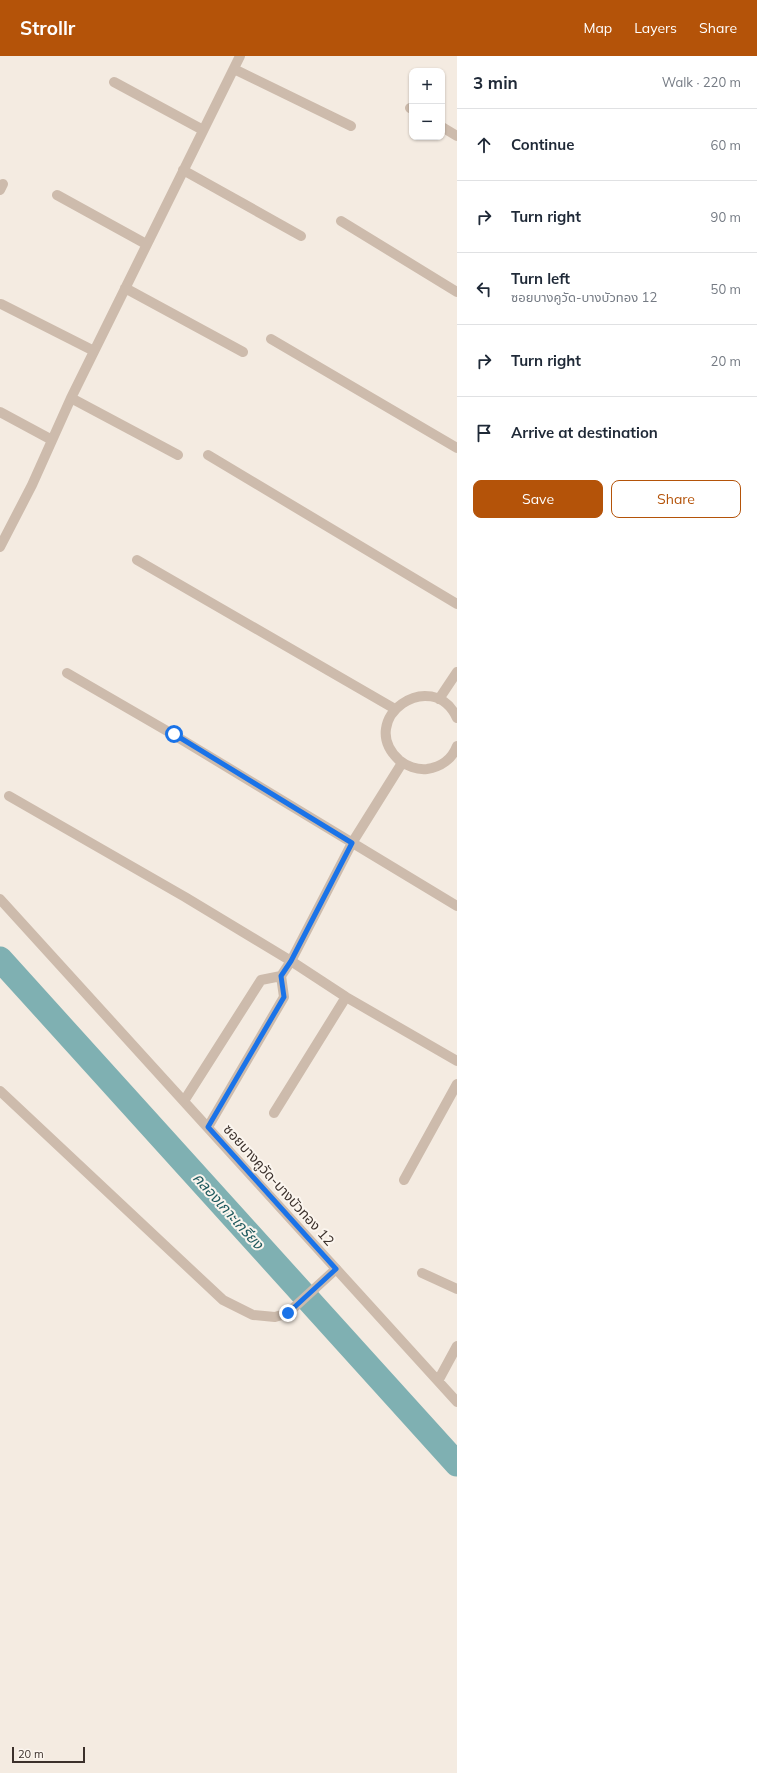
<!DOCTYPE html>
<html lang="en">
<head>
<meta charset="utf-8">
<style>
	body { margin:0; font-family:Mulish,"Noto Sans Thai",sans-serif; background:#f6f6f7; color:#1f2937 }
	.controls { position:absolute; right:12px; top:12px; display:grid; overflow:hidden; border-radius:8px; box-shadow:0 1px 3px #0004 }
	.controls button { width:36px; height:36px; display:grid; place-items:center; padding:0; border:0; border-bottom:1px solid #e0e1e3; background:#fff; color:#1f2937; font:20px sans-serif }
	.scale { position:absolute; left:12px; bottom:10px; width:73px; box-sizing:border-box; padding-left:4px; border:2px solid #3b302b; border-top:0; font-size:11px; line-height:14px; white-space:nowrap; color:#3b302b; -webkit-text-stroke:3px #fbf5ee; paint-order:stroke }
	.stop { position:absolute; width:12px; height:12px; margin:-9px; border:3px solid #1a73e8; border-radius:50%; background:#fff }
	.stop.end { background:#1a73e8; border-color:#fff; box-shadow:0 1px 4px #0008 }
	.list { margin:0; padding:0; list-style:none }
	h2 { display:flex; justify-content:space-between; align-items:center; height:52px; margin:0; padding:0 16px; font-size:17px }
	h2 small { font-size:13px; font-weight:400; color:#747a83 }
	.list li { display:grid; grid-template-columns:26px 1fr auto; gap:12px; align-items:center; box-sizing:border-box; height:72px; padding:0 16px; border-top:1px solid #e0e1e3 }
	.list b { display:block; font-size:15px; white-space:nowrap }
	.list p { margin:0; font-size:13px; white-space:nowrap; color:#747a83 }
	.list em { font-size:13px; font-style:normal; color:#747a83 }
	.actions { display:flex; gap:8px; padding:12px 16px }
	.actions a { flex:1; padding:9px 0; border:1px solid #b45309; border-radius:8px; text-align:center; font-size:14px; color:#b45309 }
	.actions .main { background:#b45309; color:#fff }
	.icon { flex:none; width:22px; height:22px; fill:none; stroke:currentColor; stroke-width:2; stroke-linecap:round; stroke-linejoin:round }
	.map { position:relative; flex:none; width:457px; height:1717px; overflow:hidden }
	header { display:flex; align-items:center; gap:24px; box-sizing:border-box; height:56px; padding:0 20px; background:#b45309; color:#fff }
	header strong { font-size:19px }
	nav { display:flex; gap:22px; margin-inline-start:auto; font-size:14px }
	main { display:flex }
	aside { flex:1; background:#fff }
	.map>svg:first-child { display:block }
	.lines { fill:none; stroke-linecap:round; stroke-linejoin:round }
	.canal { stroke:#7fb0b2; stroke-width:25 }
	.service { stroke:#cdbbac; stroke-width:10 }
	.minor { stroke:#cdbbac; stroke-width:10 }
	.route { stroke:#1a73e8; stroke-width:5 }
	.labels { text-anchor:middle; stroke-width:4; stroke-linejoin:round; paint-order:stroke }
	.street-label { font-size:14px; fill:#3b302b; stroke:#fbf5ee }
	.water-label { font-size:15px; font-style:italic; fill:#1f5a5e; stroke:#fbf5ee }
</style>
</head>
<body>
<header>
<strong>Strollr</strong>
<nav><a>Map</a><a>Layers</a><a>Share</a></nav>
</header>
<main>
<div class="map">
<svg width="457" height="1717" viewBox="0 0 457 1717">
	<rect width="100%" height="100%" fill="#f4ebe1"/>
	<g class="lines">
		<path class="canal" d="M 0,903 L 457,1408"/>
		<path class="service" d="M 0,134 L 3,128
			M 0,1035 L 223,1244 L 253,1259 L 275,1261 L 288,1257 L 336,1213"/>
		<path class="minor" d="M 234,13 L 351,70
			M 114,26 L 203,74
			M 410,52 L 412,53
			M 442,71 L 457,80
			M 183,114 L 301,180
			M 57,139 L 146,188
			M 341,165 L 457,236
			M 125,232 L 243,296
			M 1,248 L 94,295
			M 271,283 L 457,392
			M 71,342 L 178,399
			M 0,356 L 52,384
			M 208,399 L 457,548
			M 0,491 L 32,429 L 71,342 L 240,0
			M 137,504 L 395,653
			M 67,617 L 174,679 L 457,850
			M 439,643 L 457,616
			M 457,662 C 432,609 355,663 399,704 C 406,710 417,714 427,713 C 441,711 452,703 457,690
			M 9,740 L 185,841 L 291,905 L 346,941 L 457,1005
			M 0,843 L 457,1346
			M 184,1045 L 261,924 L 281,920
			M 274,1057 L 346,941
			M 208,1071 L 284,941 L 281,920 L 291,905 L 352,787 L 402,707
			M 404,1124 L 457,1028
			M 422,1217 L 457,1233
			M 438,1325 L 457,1290"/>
	</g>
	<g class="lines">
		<path class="route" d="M 174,678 L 352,787 L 291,905 L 281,920 L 284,941 L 208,1071 L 336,1213 L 288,1257"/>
	</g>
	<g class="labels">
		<g class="street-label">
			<text transform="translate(279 1129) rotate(48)" y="5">ซอยบางคูวัด-บางบัวทอง 12</text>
		</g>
		<g class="water-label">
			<text transform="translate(228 1155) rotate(48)" y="5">คลองเกาะเกรียง</text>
		</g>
	</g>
</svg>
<div class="controls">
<button>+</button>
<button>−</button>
</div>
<div class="scale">20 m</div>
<div class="stop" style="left:174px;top:678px"></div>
<div class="stop end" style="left:288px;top:1257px"></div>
</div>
<aside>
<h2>3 min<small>Walk · 220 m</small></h2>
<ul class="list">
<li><svg class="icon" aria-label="ahead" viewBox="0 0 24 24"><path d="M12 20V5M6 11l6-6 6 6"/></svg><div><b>Continue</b></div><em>60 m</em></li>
<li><svg class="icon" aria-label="right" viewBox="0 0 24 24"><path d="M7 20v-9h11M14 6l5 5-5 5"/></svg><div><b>Turn right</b></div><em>90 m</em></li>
<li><svg class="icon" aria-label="left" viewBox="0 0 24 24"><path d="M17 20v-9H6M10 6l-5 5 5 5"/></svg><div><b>Turn left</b><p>ซอยบางคูวัด-บางบัวทอง 12</p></div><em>50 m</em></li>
<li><svg class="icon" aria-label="right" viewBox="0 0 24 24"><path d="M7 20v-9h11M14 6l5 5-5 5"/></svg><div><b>Turn right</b></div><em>20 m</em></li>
<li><svg class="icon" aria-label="arrive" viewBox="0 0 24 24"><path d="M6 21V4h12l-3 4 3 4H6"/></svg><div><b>Arrive at destination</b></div></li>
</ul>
<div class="actions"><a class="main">Save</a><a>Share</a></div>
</aside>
</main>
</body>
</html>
